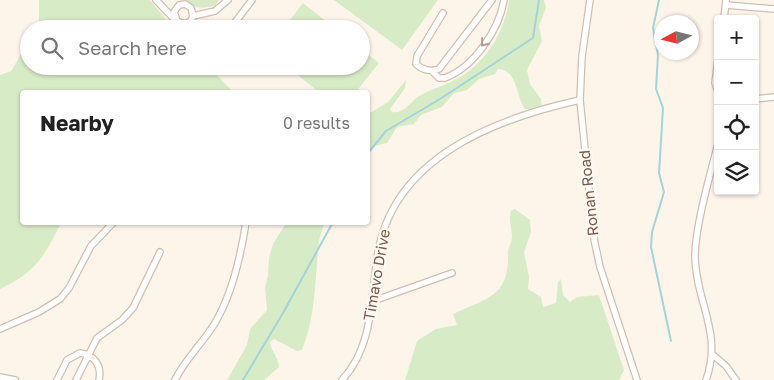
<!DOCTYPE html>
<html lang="en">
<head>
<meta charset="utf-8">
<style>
	body { margin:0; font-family:"Golos Text",sans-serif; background:#f2f2f2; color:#222 }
	.controls { position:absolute; right:15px; top:15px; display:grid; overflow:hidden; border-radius:5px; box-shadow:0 1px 4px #0004 }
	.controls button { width:45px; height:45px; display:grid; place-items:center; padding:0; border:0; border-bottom:1px solid #e0e0e0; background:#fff; color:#222; font:25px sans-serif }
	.compass { position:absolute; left:654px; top:15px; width:45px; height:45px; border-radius:50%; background:#fff; box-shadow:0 1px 4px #0004; rotate:263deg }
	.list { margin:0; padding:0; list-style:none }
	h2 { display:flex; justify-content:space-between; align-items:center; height:65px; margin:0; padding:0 20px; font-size:21px }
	h2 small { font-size:16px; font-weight:400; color:#767676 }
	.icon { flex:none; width:28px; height:28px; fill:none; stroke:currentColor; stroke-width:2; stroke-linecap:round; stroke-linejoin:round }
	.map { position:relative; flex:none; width:774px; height:380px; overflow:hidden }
	.search { position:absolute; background:#fff; box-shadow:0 1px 4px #0004; left:20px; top:20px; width:350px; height:55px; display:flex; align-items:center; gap:12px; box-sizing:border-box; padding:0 18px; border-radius:28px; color:#767676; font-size:19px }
	.panel { position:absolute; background:#fff; box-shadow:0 1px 4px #0004; left:20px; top:90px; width:350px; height:135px; border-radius:5px }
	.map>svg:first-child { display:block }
	.green { fill:#d8ebc7 }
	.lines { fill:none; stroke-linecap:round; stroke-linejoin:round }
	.stream { stroke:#a3d4d9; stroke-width:2 }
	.street-casing { stroke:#d2beb1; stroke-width:8 }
	.street { stroke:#fff; stroke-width:5.5 }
	.oneway { stroke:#af9c94 }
	.labels { text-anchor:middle; stroke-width:5; stroke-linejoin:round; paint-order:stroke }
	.street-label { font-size:15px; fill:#795a4c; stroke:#fff9f1 }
</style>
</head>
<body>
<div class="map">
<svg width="774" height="380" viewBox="0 0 774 380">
	<rect width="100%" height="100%" fill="#fdf5ea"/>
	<path class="green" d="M 39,0 L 150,0 L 174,29 L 36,29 L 39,24 Z
		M 186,0 L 219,0 L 215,6 C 203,8 195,10 186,0 Z
		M 334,0 L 438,0 L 402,50 Z
		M 509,0 L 544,0 L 546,8 L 539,26 L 542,41 L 527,70 L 530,84 L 541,99 L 542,106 L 534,110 L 525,109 C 516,97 518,70 498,69 L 495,74 L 479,79 L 467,90 L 454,93 L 442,107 L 421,115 L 414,124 L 397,127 L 387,143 L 368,148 L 368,114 L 388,102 L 406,80 L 405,88 L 390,109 L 392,112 C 405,114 410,101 421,95 C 434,88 449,84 462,76 C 488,59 505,30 509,0 Z
		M 303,3 L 336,29 L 283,29 Z
		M 29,41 L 29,66 L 208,66 L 233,92 L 22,92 L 22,222 L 61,223 C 44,257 36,272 0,289 L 0,75 L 11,71 Z
		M 361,49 L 379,63 L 356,92 L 319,92 L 286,66 L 361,66 Z
		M 515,209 L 530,220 L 531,232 L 524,252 L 529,277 L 528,289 L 541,297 L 543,307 L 556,303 L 558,282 L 561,279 L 563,295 L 570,302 L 577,297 L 599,295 L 624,370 L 619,380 L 405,380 L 417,341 L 436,329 L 457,325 L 453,314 C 488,298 510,296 508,252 C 508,247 512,243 512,237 C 512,228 508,220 511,211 Z
		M 286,223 L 324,223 C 323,229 320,235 319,241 C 315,277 316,316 302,350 L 297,351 L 274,339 L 270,342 C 271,352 279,357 279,367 L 264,380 L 227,380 L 247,345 L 250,329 L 267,310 L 265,287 L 268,276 L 269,258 L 273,244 Z"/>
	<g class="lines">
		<path class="stream" d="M 659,0 L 653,28 L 658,55 L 656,89 L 663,108 L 659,173 L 664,192 L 652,232 L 651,247 L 671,341
			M 368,153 L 386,131 L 440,99 L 533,38 L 539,0
			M 243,380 L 283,313 L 333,222"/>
		<defs>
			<path id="street" d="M 156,0 L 175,20
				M 590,0 L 582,56 L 580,100 L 594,239 L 600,267 L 637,380
				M 726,5 L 774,9
				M 443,13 L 417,56 L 416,64 C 422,70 431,72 439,69 L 492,0
				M 193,16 L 191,8 L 185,4 L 179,5 L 174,12 L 177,21 L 185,24 L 191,21 L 193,16 L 215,11 L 228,0
				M 724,19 L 726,0
				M 230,29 L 252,0
				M 718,59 L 715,83 L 718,91
				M 432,71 L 439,78 L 445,78 C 474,67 499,30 504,0
				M 755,99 L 774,97
				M 373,301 L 452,273
				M 0,329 L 39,312 L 60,299 L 69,288 L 91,246 L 113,223
				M 713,355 L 726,366 L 736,380
				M 0,377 L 15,380
				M 57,380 L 67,360 L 80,353 C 95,355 102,366 99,380
				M 76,380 L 97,338 L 122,320 L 133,308 L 160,252
				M 175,380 C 185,359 203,343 215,323 C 232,294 241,255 246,222
				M 342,380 C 373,347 371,299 377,258 C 391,158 494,119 580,100
				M 706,380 C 723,332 696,303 695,257 C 695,227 710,175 718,144"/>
		</defs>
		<use href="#street" class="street-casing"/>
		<use href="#street" class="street"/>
	</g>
	<defs><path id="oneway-chevron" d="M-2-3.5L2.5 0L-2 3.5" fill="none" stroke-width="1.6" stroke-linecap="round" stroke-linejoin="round" transform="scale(1.25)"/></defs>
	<use class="oneway" href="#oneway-chevron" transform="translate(484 43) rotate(129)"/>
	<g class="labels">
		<g class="street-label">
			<text transform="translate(589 193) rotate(-96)" y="5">Ronan Road</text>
			<text transform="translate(377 275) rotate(-80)" y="5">Timavo Drive</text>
		</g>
	</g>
</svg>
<div class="controls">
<button>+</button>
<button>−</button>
<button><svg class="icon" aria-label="locate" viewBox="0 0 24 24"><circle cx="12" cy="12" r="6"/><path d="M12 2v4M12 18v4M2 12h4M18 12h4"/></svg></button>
<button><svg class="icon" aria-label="layers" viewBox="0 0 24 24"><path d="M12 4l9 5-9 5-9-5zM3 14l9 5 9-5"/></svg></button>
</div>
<svg class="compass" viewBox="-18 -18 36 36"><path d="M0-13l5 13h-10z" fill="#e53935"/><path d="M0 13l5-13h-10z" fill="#767676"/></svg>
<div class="search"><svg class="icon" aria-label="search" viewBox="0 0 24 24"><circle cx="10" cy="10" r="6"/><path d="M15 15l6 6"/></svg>Search here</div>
<section class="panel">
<h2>Nearby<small>0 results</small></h2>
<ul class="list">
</ul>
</section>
</div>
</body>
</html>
